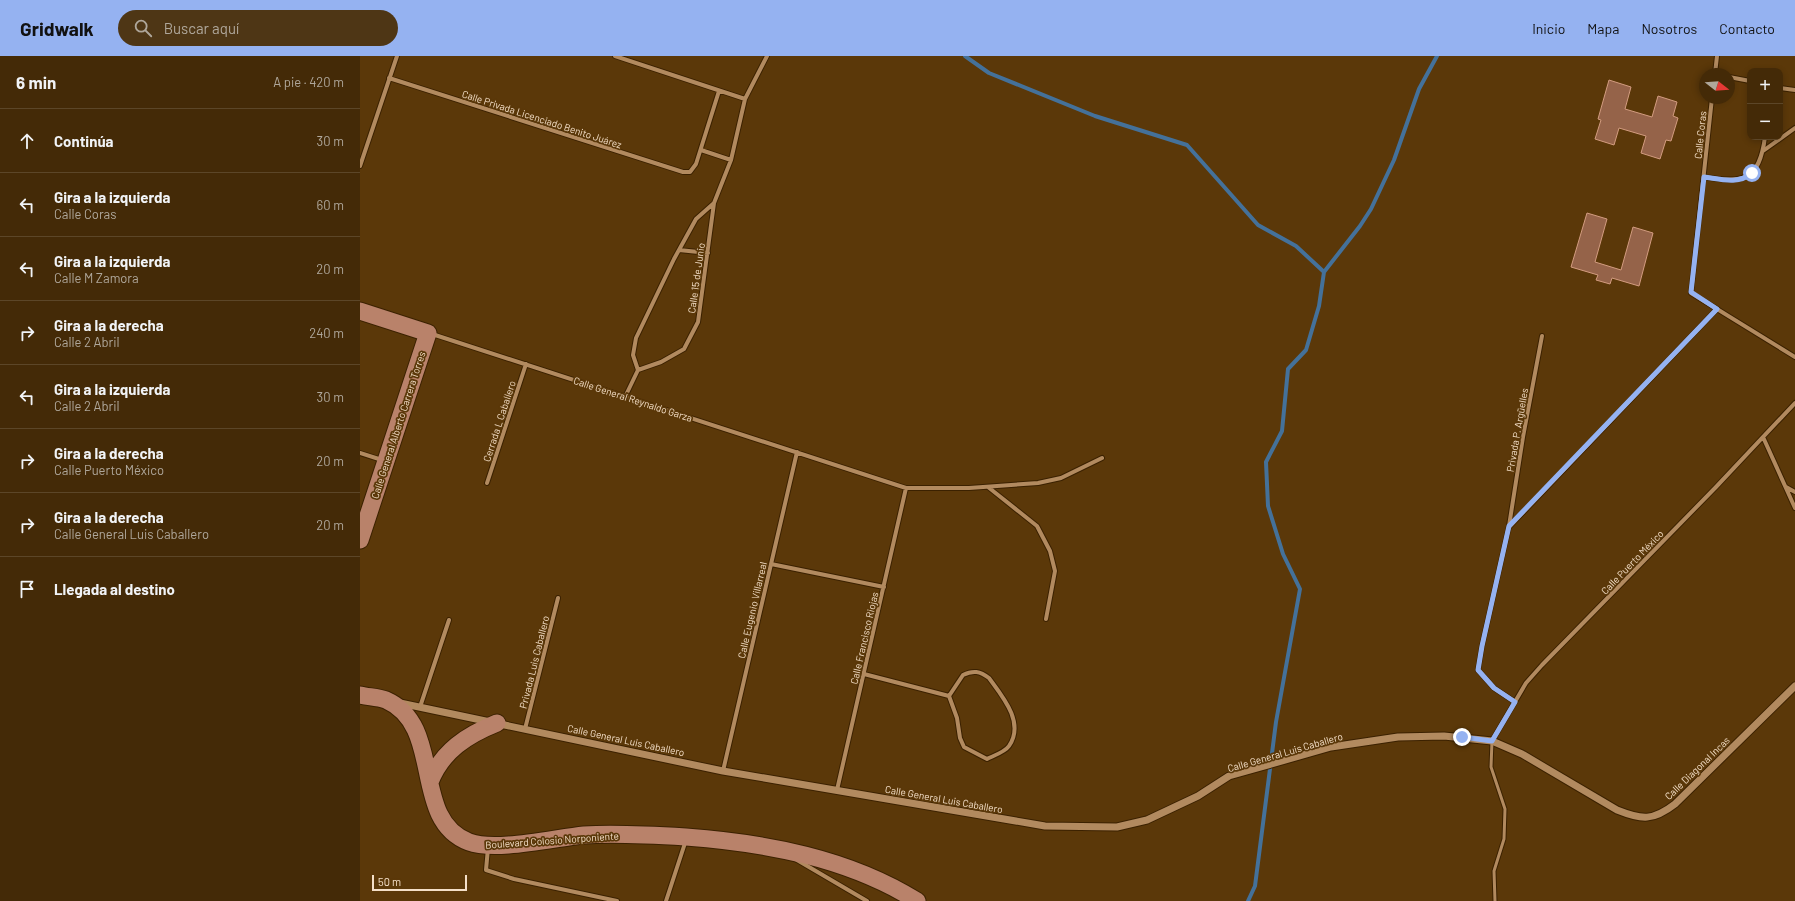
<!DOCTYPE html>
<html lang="es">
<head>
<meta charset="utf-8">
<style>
	body { margin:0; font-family:Barlow,sans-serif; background:#4e3615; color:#f1f3f6 }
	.controls { position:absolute; right:12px; top:12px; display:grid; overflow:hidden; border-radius:8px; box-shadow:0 2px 6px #0003 }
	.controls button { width:36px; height:36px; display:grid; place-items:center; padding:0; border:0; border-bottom:1px solid #5c4628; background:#442a07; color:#f1f3f6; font:20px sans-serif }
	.compass { position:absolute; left:1339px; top:12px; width:36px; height:36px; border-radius:50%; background:#442a07; box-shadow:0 2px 6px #0003; rotate:107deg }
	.scale { position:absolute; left:12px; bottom:10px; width:95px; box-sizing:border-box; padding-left:4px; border:2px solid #f4dfc8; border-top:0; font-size:11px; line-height:14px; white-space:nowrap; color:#f4dfc8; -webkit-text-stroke:3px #5b3809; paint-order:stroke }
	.stop { position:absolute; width:12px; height:12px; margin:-9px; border:3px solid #95b2f1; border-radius:50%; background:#fff }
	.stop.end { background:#95b2f1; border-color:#fff; box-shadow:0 1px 4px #0008 }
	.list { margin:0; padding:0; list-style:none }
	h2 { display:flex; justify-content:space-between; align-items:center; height:52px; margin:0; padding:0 16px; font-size:17px }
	h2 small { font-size:13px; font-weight:400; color:#afa79b }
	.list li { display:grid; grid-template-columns:26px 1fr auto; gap:12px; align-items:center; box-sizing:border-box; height:64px; padding:0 16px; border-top:1px solid #5c4628 }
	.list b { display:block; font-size:15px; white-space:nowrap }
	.list p { margin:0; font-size:13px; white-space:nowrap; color:#afa79b }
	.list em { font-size:13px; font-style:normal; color:#afa79b }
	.icon { flex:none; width:22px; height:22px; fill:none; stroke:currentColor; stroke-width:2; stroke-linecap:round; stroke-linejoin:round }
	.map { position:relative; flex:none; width:1435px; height:845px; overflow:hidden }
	header { display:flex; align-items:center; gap:24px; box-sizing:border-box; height:56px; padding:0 20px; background:#95b2f1; color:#111 }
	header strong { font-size:19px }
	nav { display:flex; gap:22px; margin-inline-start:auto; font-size:14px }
	.search { width:280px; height:36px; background:#4e3615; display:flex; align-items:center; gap:10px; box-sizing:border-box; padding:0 14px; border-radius:22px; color:#afa79b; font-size:15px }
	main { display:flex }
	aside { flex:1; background:#442a07 }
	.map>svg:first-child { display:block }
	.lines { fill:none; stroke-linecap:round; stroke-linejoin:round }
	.stream { stroke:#44719a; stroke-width:4 }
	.building { fill:#956349; stroke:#d39c80 }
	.service-casing { stroke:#3b2100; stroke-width:5 }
	.minor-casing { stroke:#3b2100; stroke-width:6 }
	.tertiary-casing { stroke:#3b2100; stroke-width:9 }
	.secondary-casing { stroke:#3b2100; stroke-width:19 }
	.service { stroke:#b28a5f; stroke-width:3 }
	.minor { stroke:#b28a5f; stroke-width:4 }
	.tertiary { stroke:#b28a5f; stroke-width:7 }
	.secondary { stroke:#b9826a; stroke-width:17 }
	.route { stroke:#95b2f1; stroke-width:5 }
	.labels { text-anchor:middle; stroke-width:3.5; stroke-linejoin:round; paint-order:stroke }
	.street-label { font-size:10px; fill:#f4dfc8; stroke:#5b3809 }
</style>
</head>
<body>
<header>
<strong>Gridwalk</strong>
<div class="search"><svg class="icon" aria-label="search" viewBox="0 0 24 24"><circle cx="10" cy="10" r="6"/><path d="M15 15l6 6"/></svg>Buscar aquí</div>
<nav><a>Inicio</a><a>Mapa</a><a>Nosotros</a><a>Contacto</a></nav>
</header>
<main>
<aside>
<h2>6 min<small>A pie · 420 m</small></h2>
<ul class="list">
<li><svg class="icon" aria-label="ahead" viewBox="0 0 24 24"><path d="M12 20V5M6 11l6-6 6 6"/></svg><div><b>Continúa</b></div><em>30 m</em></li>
<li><svg class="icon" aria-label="left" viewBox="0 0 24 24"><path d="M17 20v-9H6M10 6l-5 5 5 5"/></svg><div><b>Gira a la izquierda</b><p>Calle Coras</p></div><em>60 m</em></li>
<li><svg class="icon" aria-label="left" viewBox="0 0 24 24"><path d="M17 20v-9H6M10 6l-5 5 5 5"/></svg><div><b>Gira a la izquierda</b><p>Calle M Zamora</p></div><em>20 m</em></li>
<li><svg class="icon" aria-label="right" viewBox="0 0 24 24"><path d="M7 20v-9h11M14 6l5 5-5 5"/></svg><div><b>Gira a la derecha</b><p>Calle 2 Abril</p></div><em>240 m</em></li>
<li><svg class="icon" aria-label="left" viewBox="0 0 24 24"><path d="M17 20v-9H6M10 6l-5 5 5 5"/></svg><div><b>Gira a la izquierda</b><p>Calle 2 Abril</p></div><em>30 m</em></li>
<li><svg class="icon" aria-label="right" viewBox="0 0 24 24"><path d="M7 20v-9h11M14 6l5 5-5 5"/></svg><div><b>Gira a la derecha</b><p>Calle Puerto México</p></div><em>20 m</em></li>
<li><svg class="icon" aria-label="right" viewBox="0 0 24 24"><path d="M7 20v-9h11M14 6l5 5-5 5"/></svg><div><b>Gira a la derecha</b><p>Calle General Luis Caballero</p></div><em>20 m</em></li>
<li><svg class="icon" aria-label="arrive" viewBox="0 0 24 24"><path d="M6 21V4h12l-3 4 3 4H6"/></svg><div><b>Llegada al destino</b></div></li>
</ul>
</aside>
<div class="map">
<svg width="1435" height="845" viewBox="0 0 1435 845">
	<rect width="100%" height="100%" fill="#5b3809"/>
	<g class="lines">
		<path class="stream" d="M 605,0 L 629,17 L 735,60 L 827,89 L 898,169 L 936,190 L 964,216 L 959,250 L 946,294 L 928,313 L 922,375 L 906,406 L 908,450 L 923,498 L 940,533 L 916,666 L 895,830 L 888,845
			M 964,216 L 1000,170 L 1011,153 L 1034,104 L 1059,33 L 1077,0"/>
	</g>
	<path class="building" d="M 1249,24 L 1271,31 L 1265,53 L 1292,61 L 1298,40 L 1317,46 L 1313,60 L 1318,62 L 1311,85 L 1306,84 L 1300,103 L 1281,97 L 1286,80 L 1259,72 L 1254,89 L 1235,83 L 1241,64 L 1238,63 Z
		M 1227,157 L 1247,163 L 1235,206 L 1261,214 L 1273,171 L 1293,177 L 1279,230 L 1252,222 L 1250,228 L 1236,224 L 1238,219 L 1211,211 Z"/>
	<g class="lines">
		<defs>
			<path id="service" d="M 1132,685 L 1131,711 L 1145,753 L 1144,783 L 1134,815 L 1135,845"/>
			<path id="minor" d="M 255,0 L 385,43
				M 1355,18 L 1357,0
				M 1369,21 L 1390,25
				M 29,22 L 323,116 L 330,116 L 336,108 L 359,35
				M 1420,32 L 1435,34
				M 1352,42 L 1331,237 L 1435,301
				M 341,94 L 371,104
				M 1403,95 L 1435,72
				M 0,110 L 37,0
				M 1344,121 C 1383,127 1399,126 1405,81
				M 319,194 L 348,197
				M 72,278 L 546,432 L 609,432 L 678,427 L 701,422 L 742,402
				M 278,314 L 301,306 L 324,293 L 338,266 L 354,147
				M 265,341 L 278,314 L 273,299 L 276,282 L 314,203 L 336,163 L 354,147 L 371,104 L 385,43 L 407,0
				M 1403,381 L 1435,452
				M 0,397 L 22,404
				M 127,427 L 166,308
				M 628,431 L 677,470 L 690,495 L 695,515 L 686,563
				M 1426,431 L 1435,436
				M 1150,470 L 1357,253
				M 411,508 L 524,531
				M 504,618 L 589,640 L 597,662 L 600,682 L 604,691 L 627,703 C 633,700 645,696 649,690 C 665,667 643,641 629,622 C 620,615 613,614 603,619 L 589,640
				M 1155,646 L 1134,632 L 1118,614 L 1122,590 L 1149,470 L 1163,381 L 1182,280
				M 60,651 L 89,564
				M 165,673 L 198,542
				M 1132,685 L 1166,627 L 1182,609 L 1356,431 L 1435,347
				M 363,715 L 437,396
				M 477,734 L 546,432
				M 128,792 L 126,814 L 154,823 L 257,845
				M 437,804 L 507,845
				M 306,845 L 326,784"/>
			<path id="tertiary" d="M 40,647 L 363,715 L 685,770 L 757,771 L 787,764 L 838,740 L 869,720 L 971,691 L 1038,681 L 1084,680 L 1132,685 L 1162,698 L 1257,754 C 1282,764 1293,765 1315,748 L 1435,630"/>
			<path id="secondary" d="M 0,255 L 68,277 L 0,484
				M 0,639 C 8,641 18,641 26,644 C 85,670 50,764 109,786 C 135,796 194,782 224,779 C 258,777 292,779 326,781 C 406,787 488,802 557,845
				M 70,726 C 82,695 107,679 137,667"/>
		</defs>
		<use href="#service" class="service-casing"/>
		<use href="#minor" class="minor-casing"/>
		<use href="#tertiary" class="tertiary-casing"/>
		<use href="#secondary" class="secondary-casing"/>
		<use href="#service" class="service"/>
		<use href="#minor" class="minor"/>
		<use href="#tertiary" class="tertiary"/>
		<use href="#secondary" class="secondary"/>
	</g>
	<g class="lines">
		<path class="route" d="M 1102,681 L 1132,685 L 1155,646 L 1134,632 L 1118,614 L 1122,590 L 1149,470 L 1357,253 L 1331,236 L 1344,121 C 1360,123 1378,129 1392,117"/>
	</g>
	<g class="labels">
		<g class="street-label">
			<text transform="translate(182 63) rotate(18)" y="4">Calle Privada Licenciado Benito Juárez</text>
			<text transform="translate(1340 79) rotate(-84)" y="4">Calle Coras</text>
			<text transform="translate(336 222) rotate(-82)" y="4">Calle 15 de Junio</text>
			<text transform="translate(273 343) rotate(18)" y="4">Calle General Reynaldo Garza</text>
			<text transform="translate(139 365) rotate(-72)" y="4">Cerrada L Caballero</text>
			<text transform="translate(38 369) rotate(-72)" y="4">Calle General Alberto Carrera Torres</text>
			<text transform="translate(1157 374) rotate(-80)" y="4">Privada P. Argüelles</text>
			<text transform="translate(1272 506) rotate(-46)" y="4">Calle Puerto México</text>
			<text transform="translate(392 554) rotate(-77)" y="4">Calle Eugenio Villarreal</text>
			<text transform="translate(504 582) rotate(-77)" y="4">Calle Francisco Riojas</text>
			<text transform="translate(174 606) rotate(-76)" y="4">Privada Luis Caballero</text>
			<text transform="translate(266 684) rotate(12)" y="4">Calle General Luis Caballero</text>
			<text transform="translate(925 696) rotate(-16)" y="4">Calle General Luis Caballero</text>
			<text transform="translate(1337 712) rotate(-44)" y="4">Calle Diagonal Incas</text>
			<text transform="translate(584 743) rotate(10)" y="4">Calle General Luis Caballero</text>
			<text transform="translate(192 784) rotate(-4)" y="4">Boulevard Colosio Norponiente</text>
		</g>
	</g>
</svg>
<div class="controls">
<button>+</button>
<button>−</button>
</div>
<svg class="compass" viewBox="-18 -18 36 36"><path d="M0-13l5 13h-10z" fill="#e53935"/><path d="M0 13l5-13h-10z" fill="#afa79b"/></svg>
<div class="scale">50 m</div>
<div class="stop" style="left:1392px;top:117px"></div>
<div class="stop end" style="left:1102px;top:681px"></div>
</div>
</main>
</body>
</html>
